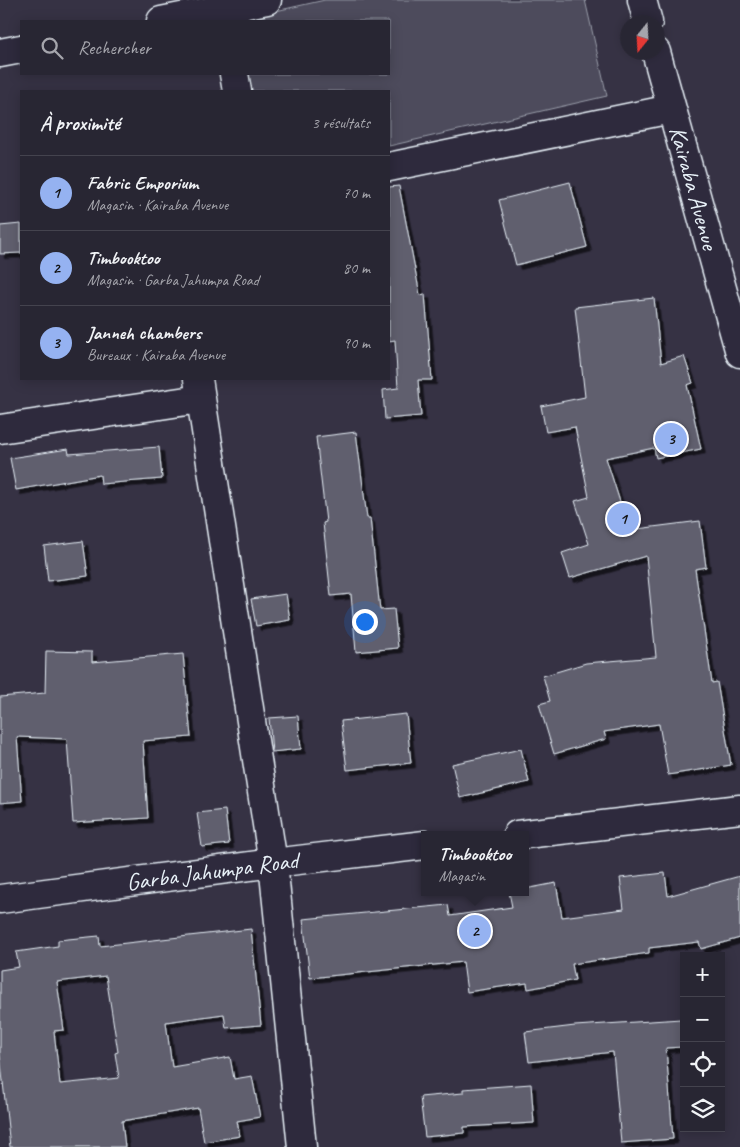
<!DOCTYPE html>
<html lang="fr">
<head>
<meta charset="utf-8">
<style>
	body { margin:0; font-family:Caveat,sans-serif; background:#302e3b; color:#f1f3f6 }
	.controls { position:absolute; right:15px; bottom:15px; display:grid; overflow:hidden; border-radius:0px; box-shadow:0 2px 12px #0003 }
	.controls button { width:45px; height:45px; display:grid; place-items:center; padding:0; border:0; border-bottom:1px solid #44434e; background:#282633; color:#f1f3f6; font:25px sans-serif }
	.compass { position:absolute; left:620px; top:15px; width:45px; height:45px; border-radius:50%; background:#282633; box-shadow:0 2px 12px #0003; rotate:198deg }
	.you { position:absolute; left:364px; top:621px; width:18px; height:18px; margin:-12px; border:4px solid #fff; border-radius:50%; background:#1a73e8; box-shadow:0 0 0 8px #1a73e833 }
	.badge { display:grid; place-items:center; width:32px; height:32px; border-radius:50%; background:#95b2f1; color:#111; font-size:16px; font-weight:700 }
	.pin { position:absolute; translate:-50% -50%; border:2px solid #fff; box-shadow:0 1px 5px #0006 }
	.popup { position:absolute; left:421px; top:831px; width:108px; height:65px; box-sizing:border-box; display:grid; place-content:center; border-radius:0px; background:#282633; filter:drop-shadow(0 1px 4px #0005); font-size:16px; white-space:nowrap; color:#a5a5ac }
	.popup b { font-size:19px; color:#f1f3f6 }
	.popup::after { content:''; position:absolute; left:50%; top:100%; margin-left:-10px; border:10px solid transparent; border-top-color:#282633 }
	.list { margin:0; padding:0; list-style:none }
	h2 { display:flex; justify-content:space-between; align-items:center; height:65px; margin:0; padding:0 20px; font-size:21px }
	h2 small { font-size:16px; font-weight:400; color:#a5a5ac }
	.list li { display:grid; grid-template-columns:32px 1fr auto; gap:15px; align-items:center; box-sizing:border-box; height:75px; padding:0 20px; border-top:1px solid #44434e }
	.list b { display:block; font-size:19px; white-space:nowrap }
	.list p { margin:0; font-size:16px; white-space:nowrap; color:#a5a5ac }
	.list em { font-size:16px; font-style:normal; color:#a5a5ac }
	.icon { flex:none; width:28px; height:28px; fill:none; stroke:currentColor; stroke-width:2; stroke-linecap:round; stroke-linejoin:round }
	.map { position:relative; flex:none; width:740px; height:1147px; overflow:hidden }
	.search { position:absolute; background:#282633; box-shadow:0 2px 12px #0003; left:20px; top:20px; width:370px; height:55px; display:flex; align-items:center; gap:12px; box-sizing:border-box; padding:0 18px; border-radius:0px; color:#a5a5ac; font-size:19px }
	.panel { position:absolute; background:#282633; box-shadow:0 2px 12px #0003; left:20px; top:90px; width:370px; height:290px; border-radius:0px }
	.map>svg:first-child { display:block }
	.green { fill:#4d4b5c; stroke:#9a9eaa }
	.building { fill:#605e6e; stroke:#e8f1f8; fill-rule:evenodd; filter:url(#shadow) }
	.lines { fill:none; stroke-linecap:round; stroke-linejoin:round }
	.minor-casing { stroke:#e8f1f8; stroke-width:31 }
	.minor { stroke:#2f2a3d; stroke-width:28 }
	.labels { text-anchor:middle; stroke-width:4; stroke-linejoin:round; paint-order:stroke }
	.street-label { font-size:24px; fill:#e8f1f8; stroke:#2f2a3d }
</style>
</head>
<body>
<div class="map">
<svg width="740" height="1147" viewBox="0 0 740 1147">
	<defs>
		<filter id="shadow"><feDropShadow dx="4.5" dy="4.5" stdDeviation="0" flood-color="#0009"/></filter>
	</defs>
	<rect width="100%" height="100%" fill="#363244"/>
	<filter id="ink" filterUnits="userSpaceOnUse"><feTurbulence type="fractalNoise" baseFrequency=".02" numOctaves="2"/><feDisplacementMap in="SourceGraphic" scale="10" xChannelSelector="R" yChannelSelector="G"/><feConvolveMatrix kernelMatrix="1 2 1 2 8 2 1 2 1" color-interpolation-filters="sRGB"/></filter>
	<g filter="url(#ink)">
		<path class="green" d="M 325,0 L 585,0 L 607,96 L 389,146 L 389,91 L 245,91 L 241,74 L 389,74 L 389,21 L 231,21 Z"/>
		<path class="building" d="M 570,182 L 587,247 L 516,265 L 499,200 Z
			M 399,186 L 420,295 L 425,294 L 432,380 L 418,380 L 421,416 L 385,419 L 383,390 L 398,388 L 395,340 L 389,341 L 389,187 Z
			M 21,224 L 21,253 L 0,254 L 0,226 Z
			M 654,298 L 661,363 L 684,356 L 693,383 L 687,385 L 701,449 L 656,458 L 654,448 L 606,458 L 629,530 L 700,521 L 706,567 L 695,569 L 712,683 L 717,682 L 731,765 L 668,775 L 659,724 L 604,732 L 606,739 L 554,754 L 539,704 L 550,701 L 543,676 L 586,663 L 656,657 L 646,556 L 570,578 L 562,553 L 589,544 L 575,501 L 589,497 L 575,427 L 546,432 L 541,406 L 585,397 L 575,307 Z
			M 356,432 L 367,518 L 370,518 L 380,610 L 394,609 L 398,648 L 356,652 L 351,594 L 331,596 L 323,523 L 326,522 L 316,437 Z
			M 159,447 L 162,479 L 101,484 L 100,475 L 16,490 L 10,458 L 68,449 L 69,454 Z
			M 83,541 L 88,576 L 48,581 L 44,546 Z
			M 286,594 L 290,620 L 256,626 L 251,599 Z
			M 46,651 L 92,652 L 92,662 L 183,654 L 191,737 L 143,741 L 148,818 L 73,823 L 67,739 L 17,737 L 22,801 L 0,803 L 0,697 L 45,693 Z
			M 406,714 L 411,763 L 347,770 L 341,721 Z
			M 298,716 L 301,749 L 272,752 L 269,718 Z
			M 521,749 L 529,782 L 460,798 L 452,764 Z
			M 225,810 L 229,844 L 202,847 L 197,813 Z
			M 665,873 L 668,896 L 740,876 L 740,938 L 701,949 L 699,942 L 649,948 L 649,953 L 572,964 L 575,980 L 528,989 L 527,983 L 467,992 L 463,962 L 310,978 L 303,919 L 448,905 L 450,916 L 512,907 L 509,892 L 525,892 L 525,889 L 556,883 L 562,917 L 624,909 L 620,878 Z
			M 251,929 L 261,1025 L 226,1028 L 224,1014 L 166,1022 L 172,1067 L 230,1057 L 234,1079 L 252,1076 L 260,1117 L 237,1121 L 240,1136 L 204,1142 L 198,1108 L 122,1121 L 125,1147 L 10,1147 L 0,1054 L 0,970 L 19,967 L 16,952 L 58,946 L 58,940 L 99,936 L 100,946 ZM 106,976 L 118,1052 L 115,1053 L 119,1078 L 60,1084 L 54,1031 L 64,1030 L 57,982 Z
			M 681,1019 L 683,1047 L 666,1048 L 673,1139 L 621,1143 L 613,1052 L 529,1062 L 525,1032 L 575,1026 Z
			M 531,1084 L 534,1123 L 464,1127 L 464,1133 L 425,1137 L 420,1097 L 463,1093 L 463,1089 Z"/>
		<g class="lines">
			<defs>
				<g id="minor">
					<path d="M 642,0 L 648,22"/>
					<path d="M 161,21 L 267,0"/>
					<path id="s1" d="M 656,52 L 740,353"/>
					<path d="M 0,53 L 21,49"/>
					<path d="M 234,74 L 237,91"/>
					<path d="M 389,167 L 671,109"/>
					<path d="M 198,379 L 273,863 L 302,1147"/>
					<path d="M 0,429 L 200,399"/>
					<path d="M 517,835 L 740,809"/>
					<path id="s2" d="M 0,899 L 273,863 L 425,845"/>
				</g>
			</defs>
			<use href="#minor" class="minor-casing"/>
			<use href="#minor" class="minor"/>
		</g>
	</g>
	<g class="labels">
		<g class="street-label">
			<text dy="8" stroke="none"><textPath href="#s1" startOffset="141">Kairaba Avenue</textPath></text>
			<text dy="8" stroke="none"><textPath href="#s2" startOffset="214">Garba Jahumpa Road</textPath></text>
		</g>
	</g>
</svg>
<div class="controls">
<button>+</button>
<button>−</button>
<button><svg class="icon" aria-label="locate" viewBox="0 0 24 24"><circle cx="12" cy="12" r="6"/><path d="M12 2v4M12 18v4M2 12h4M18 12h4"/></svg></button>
<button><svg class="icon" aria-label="layers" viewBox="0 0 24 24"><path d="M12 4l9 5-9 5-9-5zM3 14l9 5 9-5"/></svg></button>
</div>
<svg class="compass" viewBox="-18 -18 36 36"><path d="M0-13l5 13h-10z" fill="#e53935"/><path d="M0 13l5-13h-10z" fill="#a5a5ac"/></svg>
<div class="you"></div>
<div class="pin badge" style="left:623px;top:519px">1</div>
<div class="pin badge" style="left:475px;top:931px">2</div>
<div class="popup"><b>Timbooktoo</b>Magasin</div>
<div class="pin badge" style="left:671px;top:439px">3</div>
<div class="search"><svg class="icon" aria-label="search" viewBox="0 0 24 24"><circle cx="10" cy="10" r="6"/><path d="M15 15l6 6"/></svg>Rechercher</div>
<section class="panel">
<h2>À proximité<small>3 résultats</small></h2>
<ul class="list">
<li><span class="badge">1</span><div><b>Fabric Emporium</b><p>Magasin · Kairaba Avenue</p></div><em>70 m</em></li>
<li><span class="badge">2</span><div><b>Timbooktoo</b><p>Magasin · Garba Jahumpa Road</p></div><em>80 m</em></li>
<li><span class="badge">3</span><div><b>Janneh chambers</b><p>Bureaux · Kairaba Avenue</p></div><em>90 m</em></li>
</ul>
</section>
</div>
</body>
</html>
